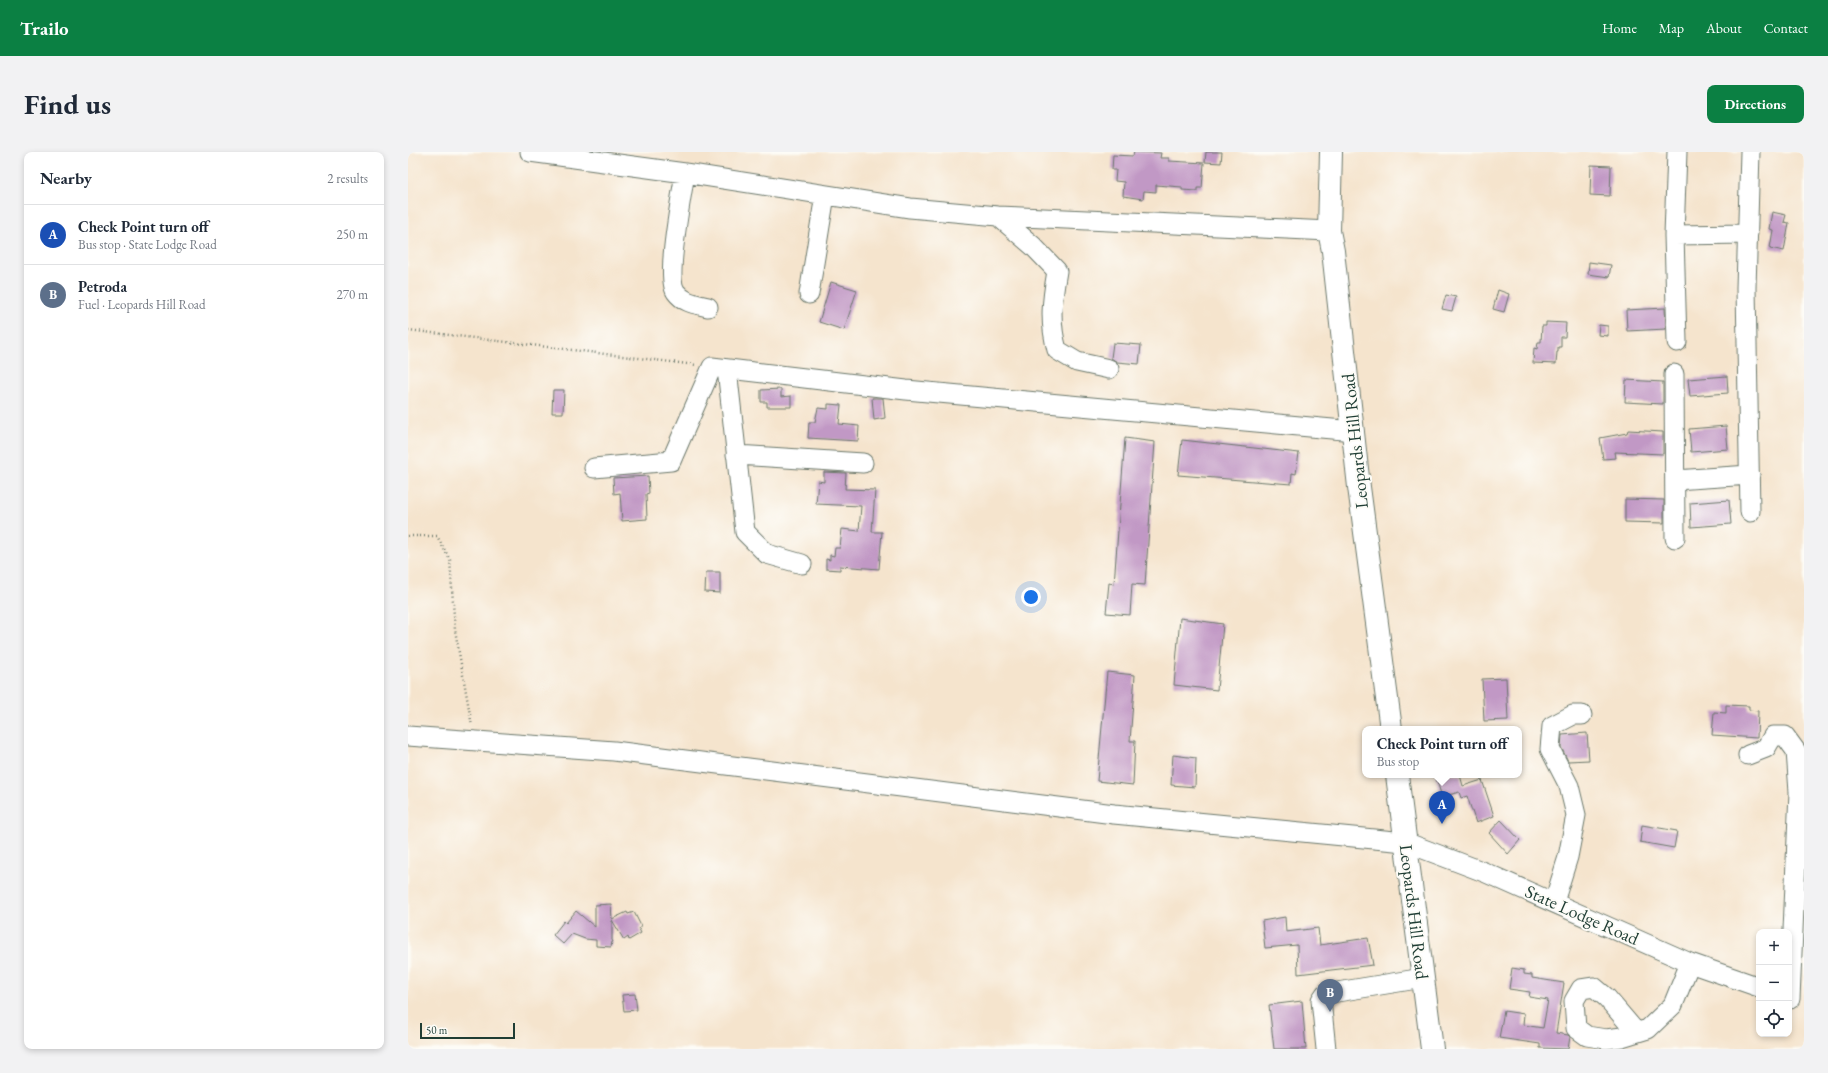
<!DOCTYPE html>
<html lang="en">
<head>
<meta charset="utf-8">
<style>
	body { margin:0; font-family:"EB Garamond",serif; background:#f2f2f3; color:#1f2937 }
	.controls { position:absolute; right:12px; bottom:12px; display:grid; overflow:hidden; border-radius:8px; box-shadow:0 2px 6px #0003 }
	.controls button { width:36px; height:36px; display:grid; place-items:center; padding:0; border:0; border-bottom:1px solid #e0e1e3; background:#fff; color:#1f2937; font:20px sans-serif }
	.scale { position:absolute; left:12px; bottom:10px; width:95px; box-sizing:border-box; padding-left:4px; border:2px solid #1f3d34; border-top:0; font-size:11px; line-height:14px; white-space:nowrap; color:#1f3d34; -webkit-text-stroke:3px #fdfcf7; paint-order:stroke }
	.you { position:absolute; left:623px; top:445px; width:14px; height:14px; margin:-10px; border:3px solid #fff; border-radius:50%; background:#1a73e8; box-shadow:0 0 0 6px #1a73e833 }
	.badge { display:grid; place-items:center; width:26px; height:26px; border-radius:50%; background:#0b8043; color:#fff; font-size:13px; font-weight:700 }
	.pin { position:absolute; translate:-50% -33px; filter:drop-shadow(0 1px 2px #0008) }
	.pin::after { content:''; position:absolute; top:21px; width:14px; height:12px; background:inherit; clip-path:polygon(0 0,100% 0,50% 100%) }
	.popup { position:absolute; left:954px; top:574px; width:160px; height:52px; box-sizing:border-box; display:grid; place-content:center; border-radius:8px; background:#fff; filter:drop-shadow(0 1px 3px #0005); font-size:13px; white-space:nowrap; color:#747a83 }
	.popup b { font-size:15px; color:#1f2937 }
	.popup::after { content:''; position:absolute; left:50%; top:100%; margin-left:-8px; border:8px solid transparent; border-top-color:#fff }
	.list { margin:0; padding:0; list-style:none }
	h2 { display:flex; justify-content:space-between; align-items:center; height:52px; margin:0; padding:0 16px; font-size:17px }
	h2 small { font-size:13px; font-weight:400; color:#747a83 }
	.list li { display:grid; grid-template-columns:26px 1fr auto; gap:12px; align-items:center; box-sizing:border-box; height:60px; padding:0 16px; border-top:1px solid #e0e1e3 }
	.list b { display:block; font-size:15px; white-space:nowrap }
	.list p { margin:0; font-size:13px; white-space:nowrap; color:#747a83 }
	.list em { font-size:13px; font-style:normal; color:#747a83 }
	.icon { flex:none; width:22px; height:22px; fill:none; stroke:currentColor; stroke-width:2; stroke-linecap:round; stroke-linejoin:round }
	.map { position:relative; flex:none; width:1396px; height:897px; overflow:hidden; border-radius:8px }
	header { display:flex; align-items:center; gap:24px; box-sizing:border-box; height:56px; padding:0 20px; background:#0b8043; color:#fff }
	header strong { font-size:19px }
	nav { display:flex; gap:22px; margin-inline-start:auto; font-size:14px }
	.intro { display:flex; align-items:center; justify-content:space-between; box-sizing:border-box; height:96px; padding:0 24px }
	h1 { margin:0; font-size:28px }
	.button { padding:10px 18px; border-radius:8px; background:#0b8043; color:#fff; font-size:14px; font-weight:700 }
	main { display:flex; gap:24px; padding:0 24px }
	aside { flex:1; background:#fff; border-radius:8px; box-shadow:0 2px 6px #0003 }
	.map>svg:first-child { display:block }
	.building { fill:#c198c5 }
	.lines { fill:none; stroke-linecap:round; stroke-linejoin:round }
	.minor-casing { stroke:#6a776a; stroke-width:21 }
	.major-casing { stroke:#6a776a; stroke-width:24 }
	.path { stroke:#6a776a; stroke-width:2.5; stroke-dasharray:1 3; stroke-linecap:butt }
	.minor { stroke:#fff; stroke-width:19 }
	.major { stroke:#fff; stroke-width:22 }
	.labels { text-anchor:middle; stroke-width:4; stroke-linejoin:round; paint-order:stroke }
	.street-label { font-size:18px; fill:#1f3d34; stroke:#fdfcf7 }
</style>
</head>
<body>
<header>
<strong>Trailo</strong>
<nav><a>Home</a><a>Map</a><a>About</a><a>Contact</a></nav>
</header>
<div class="intro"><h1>Find us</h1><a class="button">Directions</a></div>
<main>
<aside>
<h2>Nearby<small>2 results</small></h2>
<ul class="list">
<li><span class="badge" style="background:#1a4fb4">A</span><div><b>Check Point turn off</b><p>Bus stop · State Lodge Road</p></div><em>250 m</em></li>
<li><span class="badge" style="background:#5c6f8a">B</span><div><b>Petroda</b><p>Fuel · Leopards Hill Road</p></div><em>270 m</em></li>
</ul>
</aside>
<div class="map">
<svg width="1396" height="897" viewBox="0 0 1396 897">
	<rect width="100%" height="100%" fill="#fdfcf7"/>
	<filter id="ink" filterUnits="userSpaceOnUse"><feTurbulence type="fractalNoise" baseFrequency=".025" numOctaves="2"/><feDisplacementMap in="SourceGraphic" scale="8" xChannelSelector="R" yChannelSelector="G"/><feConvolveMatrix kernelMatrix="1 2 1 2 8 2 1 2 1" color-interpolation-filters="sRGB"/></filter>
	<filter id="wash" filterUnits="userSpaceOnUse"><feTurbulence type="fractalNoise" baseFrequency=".012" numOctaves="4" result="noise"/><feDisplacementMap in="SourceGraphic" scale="16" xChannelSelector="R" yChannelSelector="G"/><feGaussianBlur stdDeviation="0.9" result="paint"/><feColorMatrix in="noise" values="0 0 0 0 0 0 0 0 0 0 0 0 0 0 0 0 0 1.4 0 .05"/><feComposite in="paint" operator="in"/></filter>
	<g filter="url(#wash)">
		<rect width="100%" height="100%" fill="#f5e4cd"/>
		<g id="blocks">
			<path class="building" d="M 726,0 L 753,1 L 752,6 L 761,6 L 761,9 L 796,11 L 794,36 L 789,36 L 789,39 L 774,38 L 774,35 L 748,33 L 748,40 L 736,39 L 735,47 L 715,44 L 716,30 L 707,29 L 708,18 L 704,18 L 705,3 L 725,4 Z
				M 798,0 L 814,0 L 813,11 L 797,10 Z
				M 1183,13 L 1203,14 L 1202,44 L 1182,43 Z
				M 1364,60 L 1378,63 L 1376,70 L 1381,71 L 1376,99 L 1362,96 L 1365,78 L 1361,77 Z
				M 1181,110 L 1203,113 L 1201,125 L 1180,122 Z
				M 423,130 L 449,138 L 436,178 L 411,170 Z
				M 1090,138 L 1101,142 L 1096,160 L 1085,157 Z
				M 1038,143 L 1048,145 L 1044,159 L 1034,157 Z
				M 1257,156 L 1258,177 L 1219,179 L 1218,158 Z
				M 1138,170 L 1158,171 L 1157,185 L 1153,185 L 1153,195 L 1150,195 L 1150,200 L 1149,200 L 1148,212 L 1125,211 L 1126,196 L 1129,197 L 1130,190 L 1133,190 L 1134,174 L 1138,174 Z
				M 1191,173 L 1200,174 L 1200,184 L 1190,183 Z
				M 705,191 L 733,193 L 731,212 L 709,210 L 703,206 Z
				M 1319,224 L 1320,241 L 1282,244 L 1280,227 Z
				M 1218,228 L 1255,230 L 1255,252 L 1217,250 Z
				M 373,237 L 373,245 L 383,244 L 383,255 L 359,255 L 359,250 L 353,250 L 353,238 Z
				M 145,238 L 156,238 L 155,261 L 144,261 Z
				M 464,246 L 475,246 L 477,266 L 466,268 Z
				M 420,252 L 433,253 L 431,272 L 451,274 L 450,289 L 400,286 L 401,270 L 407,270 L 410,256 L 420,257 Z
				M 1318,274 L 1320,297 L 1283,300 L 1281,277 Z
				M 1220,278 L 1255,280 L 1255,302 L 1207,300 L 1208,306 L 1195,307 L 1192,286 L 1219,281 Z
				M 717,286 L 747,290 L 737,433 L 724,432 L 722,463 L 698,461 L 701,431 L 706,432 Z
				M 774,288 L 891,301 L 888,322 L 884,321 L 883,332 L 770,323 Z
				M 416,320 L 438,321 L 437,337 L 467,338 L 464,380 L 474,380 L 471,417 L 432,414 L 432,418 L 418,417 L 418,407 L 422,408 L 422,403 L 426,404 L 427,396 L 432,396 L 434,377 L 451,379 L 453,354 L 408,352 L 410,329 L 416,330 Z
				M 240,324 L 241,341 L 238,342 L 239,367 L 214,369 L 212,341 L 206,342 L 205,326 Z
				M 1217,347 L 1256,348 L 1256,371 L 1217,370 Z
				M 1321,348 L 1323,372 L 1283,375 L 1282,351 Z
				M 298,420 L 312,420 L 312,441 L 297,440 Z
				M 772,466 L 815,472 L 809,538 L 766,533 Z
				M 699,520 L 727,523 L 722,589 L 727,589 L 725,633 L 689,629 Z
				M 1098,526 L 1100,568 L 1076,569 L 1074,527 Z
				M 1318,553 L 1341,554 L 1341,558 L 1350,559 L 1349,586 L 1304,583 L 1306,560 L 1318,561 Z
				M 1179,581 L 1181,608 L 1160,609 L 1153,595 L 1154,583 Z
				M 765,603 L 788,606 L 787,635 L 763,633 Z
				M 1027,623 L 1052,623 L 1055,634 L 1074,628 L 1086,664 L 1068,671 L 1059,644 L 1053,646 L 1051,640 L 1034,645 Z
				M 1093,668 L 1112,688 L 1100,702 L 1081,681 Z
				M 1234,673 L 1269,679 L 1266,696 L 1232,690 Z
				M 203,752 L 204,767 L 219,760 L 220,762 L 226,760 L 233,774 L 231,777 L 233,781 L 221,788 L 220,785 L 216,788 L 204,768 L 204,788 L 205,790 L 204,790 L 203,795 L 188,794 L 188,788 L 177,787 L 164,782 L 155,792 L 145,783 L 156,769 L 158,771 L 168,759 L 187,775 L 187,753 Z
				M 877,765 L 878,780 L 910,776 L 912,793 L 960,786 L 965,813 L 890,822 L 889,793 L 857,796 L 854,769 Z
				M 1104,816 L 1116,818 L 1116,822 L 1124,823 L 1124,826 L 1156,831 L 1148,881 L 1160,883 L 1162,885 L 1160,897 L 1132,896 L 1132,892 L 1091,886 L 1096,859 L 1116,862 L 1115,873 L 1135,876 L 1140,848 L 1121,845 L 1122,840 L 1101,837 Z
				M 227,842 L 229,858 L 216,859 L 214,843 Z
				M 894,849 L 898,897 L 866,897 L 861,853 Z"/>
		</g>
	</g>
	<g filter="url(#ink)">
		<use href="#blocks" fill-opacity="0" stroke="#6a776a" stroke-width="1"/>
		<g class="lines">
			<defs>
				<path id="minor" d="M 122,0 L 277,21 L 502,56 L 590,64 L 921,79
					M 1342,0 L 1338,136 L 1342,360
					M 277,21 C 274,42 257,126 268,140 C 276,151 288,152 300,155
					M 590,64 L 625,94 L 649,119 C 644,148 641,169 649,198 L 669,210 L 701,217
					M 1266,83 L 1269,0
					M 401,142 L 417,43
					M 1269,190 L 1266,83 L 1340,82
					M 319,217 L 337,380 L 359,402 L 394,412
					M 1266,222 L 1267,386
					M 328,303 L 455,311
					M 186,316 L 263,309 L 304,215 L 498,238 L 946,279
					M 1267,328 L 1342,323
					M 0,584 L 206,599 L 706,662 L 997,690 L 1076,720 L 1282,811 L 1351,835
					M 1340,603 L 1358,596 L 1365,584 L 1377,584 L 1388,599 L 1391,640 L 1382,847
					M 1146,750 L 1160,705 L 1168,663 L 1161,634 L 1142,597 L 1144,574 L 1165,563 L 1174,563
					M 1228,880 L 1199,846 L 1186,835 L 1173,837 L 1166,849 L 1168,876 L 1179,884 L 1198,887 L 1214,885 L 1240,877 L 1265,853 L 1282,811
					M 918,897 L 913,848 L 917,842 L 1015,826"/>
				<path id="major" d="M 923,0 L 921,79 L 925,99 L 951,335 L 983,577
					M 989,623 L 1024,897"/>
			</defs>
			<use href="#minor" class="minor-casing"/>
			<use href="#major" class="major-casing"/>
			<path class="path" d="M 0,178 L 288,213
				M 0,384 L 29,384 L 42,408 L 47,478 L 64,574"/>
			<use href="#minor" class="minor"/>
			<use href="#major" class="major"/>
		</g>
	</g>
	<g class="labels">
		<g class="street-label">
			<text transform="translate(947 289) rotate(-96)" y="6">Leopards Hill Road</text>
			<text transform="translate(1006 760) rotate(83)" y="6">Leopards Hill Road</text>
			<text transform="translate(1174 763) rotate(24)" y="6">State Lodge Road</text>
		</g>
	</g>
</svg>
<div class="controls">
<button>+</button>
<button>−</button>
<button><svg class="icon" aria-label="locate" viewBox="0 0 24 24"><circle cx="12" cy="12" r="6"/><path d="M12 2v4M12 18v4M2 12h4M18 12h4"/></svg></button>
</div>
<div class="scale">50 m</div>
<div class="you"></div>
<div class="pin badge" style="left:1034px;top:672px;background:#1a4fb4">A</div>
<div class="popup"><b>Check Point turn off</b>Bus stop</div>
<div class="pin badge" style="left:922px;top:860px;background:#5c6f8a">B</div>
</div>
</main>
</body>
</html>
